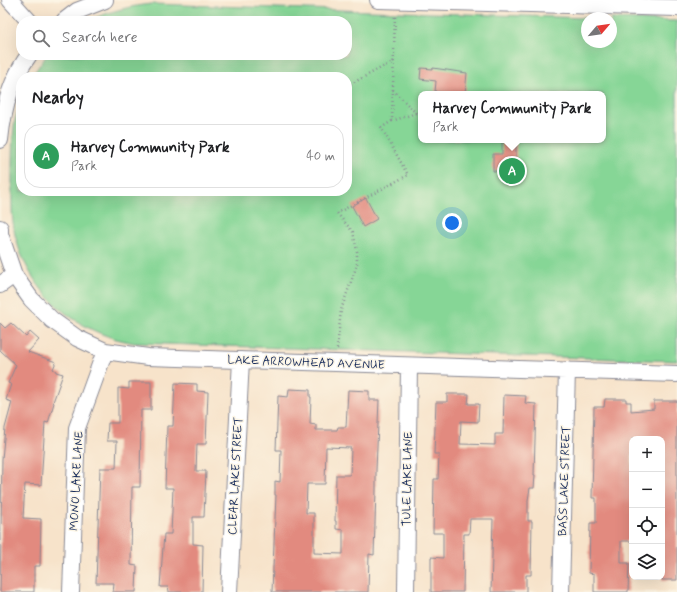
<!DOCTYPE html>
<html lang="en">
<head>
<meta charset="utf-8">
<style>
	body { margin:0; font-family:Mynerve,sans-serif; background:#f6f6f6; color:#202124 }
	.controls { position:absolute; right:12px; bottom:12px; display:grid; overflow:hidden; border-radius:8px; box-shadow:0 4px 16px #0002 }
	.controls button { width:36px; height:36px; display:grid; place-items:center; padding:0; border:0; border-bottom:1px solid #e0e0e0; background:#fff; color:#202124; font:20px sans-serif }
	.compass { position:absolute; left:581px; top:12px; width:36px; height:36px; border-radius:50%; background:#fff; box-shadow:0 4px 16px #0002; rotate:61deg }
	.you { position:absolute; left:452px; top:223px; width:14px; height:14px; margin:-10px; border:3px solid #fff; border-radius:50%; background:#1a73e8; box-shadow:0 0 0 6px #1a73e833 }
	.badge { display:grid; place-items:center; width:26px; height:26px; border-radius:50%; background:#111827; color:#fff; font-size:13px; font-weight:700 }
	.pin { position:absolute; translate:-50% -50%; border:2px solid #fff; box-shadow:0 1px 4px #0006 }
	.popup { position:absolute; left:418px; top:91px; width:188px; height:52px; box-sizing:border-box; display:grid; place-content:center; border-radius:8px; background:#fff; filter:drop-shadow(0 1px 3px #0005); font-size:13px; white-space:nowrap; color:#757577 }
	.popup b { font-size:15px; color:#202124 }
	.popup::after { content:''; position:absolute; left:50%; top:100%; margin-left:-8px; border:8px solid transparent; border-top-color:#fff }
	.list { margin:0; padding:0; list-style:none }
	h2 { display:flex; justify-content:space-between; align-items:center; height:52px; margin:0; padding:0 16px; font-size:17px }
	h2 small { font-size:13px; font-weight:400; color:#757577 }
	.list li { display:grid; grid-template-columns:26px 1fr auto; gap:12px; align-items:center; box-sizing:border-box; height:64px; margin:0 8px 8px; padding:0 8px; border:1px solid #e0e0e0; border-radius:16px }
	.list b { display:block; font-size:15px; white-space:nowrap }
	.list p { margin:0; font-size:13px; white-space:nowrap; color:#757577 }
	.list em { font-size:13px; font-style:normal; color:#757577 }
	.icon { flex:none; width:22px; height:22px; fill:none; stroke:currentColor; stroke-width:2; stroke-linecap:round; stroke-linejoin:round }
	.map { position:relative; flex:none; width:677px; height:592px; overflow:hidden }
	.search { position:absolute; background:#fff; box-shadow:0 4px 16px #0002; left:16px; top:16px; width:336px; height:44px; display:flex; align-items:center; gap:10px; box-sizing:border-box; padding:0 14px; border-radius:16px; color:#757577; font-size:15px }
	.panel { position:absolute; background:#fff; box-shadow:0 4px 16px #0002; left:16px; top:72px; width:336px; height:124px; border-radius:16px }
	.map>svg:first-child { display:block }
	.green { fill:#86d696; stroke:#50827a; fill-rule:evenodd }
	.building { fill:#e28a7f; fill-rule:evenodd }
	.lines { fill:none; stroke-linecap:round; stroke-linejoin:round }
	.street-casing { stroke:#898994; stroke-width:18 }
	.path { stroke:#898994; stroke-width:2.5; stroke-dasharray:1 3; stroke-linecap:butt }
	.street { stroke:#fff; stroke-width:16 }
	.labels { text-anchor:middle; stroke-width:3; stroke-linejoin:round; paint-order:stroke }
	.street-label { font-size:12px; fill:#1b2f5e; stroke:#fcf5e5 }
</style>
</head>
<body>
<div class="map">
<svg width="677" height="592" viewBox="0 0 677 592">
	<rect width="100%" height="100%" fill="#fcf5e5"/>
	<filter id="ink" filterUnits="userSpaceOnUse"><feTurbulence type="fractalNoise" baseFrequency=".025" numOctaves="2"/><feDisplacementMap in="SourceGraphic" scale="8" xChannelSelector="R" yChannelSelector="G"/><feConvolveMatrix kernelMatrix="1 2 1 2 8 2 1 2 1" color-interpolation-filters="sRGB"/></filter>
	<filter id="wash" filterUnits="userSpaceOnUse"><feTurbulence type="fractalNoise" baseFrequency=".012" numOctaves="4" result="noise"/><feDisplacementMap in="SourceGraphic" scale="16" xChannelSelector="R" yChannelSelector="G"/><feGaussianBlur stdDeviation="0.9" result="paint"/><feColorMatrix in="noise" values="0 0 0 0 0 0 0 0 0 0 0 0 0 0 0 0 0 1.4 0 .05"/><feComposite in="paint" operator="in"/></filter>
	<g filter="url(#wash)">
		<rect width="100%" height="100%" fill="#f7e3ca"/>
		<path class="green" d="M 152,4 L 587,18 L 587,42 L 611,42 L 611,19 L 677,21 L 677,361 L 134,343 C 126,341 118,340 110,337 C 63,321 27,284 15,235 C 11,218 12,199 12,181 C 12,163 12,144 14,126 C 15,117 19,108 21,99 L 21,191 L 347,191 L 347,77 L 31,77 L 47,55 L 347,55 L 347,21 L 87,21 C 109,12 128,6 152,4 ZM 421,94 L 603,94 L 603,140 L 421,140 Z"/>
		<g id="blocks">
			<path class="building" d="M 421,68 L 433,69 L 433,68 L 467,73 L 465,94 L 435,92 L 436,81 L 420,79 Z
				M 502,142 L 516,143 L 516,172 L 493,171 L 493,154 L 502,154 Z
				M 366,198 L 377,219 L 363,227 L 352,206 Z
				M 0,323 L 5,328 L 11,323 L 26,337 L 30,332 L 39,340 L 28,352 L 56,362 L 53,369 L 56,371 L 56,372 L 63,374 L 53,402 L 54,403 L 48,423 L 45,422 L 41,485 L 25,484 L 23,518 L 41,519 L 40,566 L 34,566 L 34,592 L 0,592 L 2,459 L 5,428 L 12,402 L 6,400 L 11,384 L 8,383 L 16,365 L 0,350 Z
				M 129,382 L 151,382 L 151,410 L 141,410 L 140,487 L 132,487 L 131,565 L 137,566 L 136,592 L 113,592 L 114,583 L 96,583 L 100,468 L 116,468 L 117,441 L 107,441 L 108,423 L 118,423 L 118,388 L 129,389 Z
				M 175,383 L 197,384 L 197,391 L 208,392 L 206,444 L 197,444 L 196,471 L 206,471 L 204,517 L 193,517 L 193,544 L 203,545 L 202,592 L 169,592 L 168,587 L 160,587 L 164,534 L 171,534 L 173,488 L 165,488 L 167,426 L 173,426 Z
				M 289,389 L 310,390 L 310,397 L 311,397 L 310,424 L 316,425 L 316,430 L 337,430 L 338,427 L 346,427 L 348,390 L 369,391 L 369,400 L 379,400 L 376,470 L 376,490 L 374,555 L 369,554 L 368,592 L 272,592 L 276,495 L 275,495 L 275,481 L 280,482 L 281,450 L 276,450 L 278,396 L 288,397 ZM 326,447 L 351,448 L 350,475 L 336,475 L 335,521 L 336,521 L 336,529 L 343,530 L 343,554 L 314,553 L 314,513 L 306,513 L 307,484 L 325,484 Z
				M 447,394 L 469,394 L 468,404 L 479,404 L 478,422 L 461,421 L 460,444 L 495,445 L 495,434 L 503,434 L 504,395 L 526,396 L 525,403 L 536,404 L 534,475 L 535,475 L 534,488 L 530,488 L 528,500 L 528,521 L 532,521 L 531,575 L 526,575 L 526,592 L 491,592 L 493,519 L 470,519 L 469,534 L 464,534 L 463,592 L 431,592 L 431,557 L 443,558 L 443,533 L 433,533 L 434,479 L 438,479 L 439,454 L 434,454 L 436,402 L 447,402 Z
				M 605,399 L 626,399 L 626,402 L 631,402 L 631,411 L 654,409 L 654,401 L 677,401 L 677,580 L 662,580 L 662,439 L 632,439 L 632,541 L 621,541 L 621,563 L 629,563 L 628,592 L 594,592 L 594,574 L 589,573 L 590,523 L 596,523 L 596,498 L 592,498 L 594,407 L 604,407 Z"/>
		</g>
	</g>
	<g filter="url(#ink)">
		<use href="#blocks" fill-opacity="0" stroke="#898994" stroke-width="1"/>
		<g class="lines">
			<defs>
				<path id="street" d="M 10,0 L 29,21
					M 378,0 L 677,8
					M 64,21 L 77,11 L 105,0
					M 0,140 C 3,110 11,79 29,55
					M 0,228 L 0,234 L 14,275 L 31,299 L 52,320 L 77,338 L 105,351 L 148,357 L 677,374
					M 0,285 L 14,275
					M 71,592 L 77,428 L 105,351
					M 229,592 L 241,360
					M 406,592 L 409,366
					M 561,592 L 567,370"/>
			</defs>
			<use href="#street" class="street-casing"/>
			<path class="path" d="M 347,86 L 394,61
				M 393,90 L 416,113
				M 392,121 L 416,113 L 421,113
				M 381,128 L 392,121 L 395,15
				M 337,349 L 341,310 L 357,265 L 357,251 L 353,232 L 337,213 L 408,175 L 381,127"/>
			<use href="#street" class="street"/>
		</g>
	</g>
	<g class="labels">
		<g class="street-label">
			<text transform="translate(306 362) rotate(2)" y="4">LAKE ARROWHEAD AVENUE</text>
			<text transform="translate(235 476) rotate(-87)" y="4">CLEAR LAKE STREET</text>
			<text transform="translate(407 479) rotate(-89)" y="4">TULE LAKE LANE</text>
			<text transform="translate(76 481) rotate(-87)" y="4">MONO LAKE LANE</text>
			<text transform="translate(564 481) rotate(-88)" y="4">BASS LAKE STREET</text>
		</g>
	</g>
</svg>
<div class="controls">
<button>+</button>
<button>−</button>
<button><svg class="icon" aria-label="locate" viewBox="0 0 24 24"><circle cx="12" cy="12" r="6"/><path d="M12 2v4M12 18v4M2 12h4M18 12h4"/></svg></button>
<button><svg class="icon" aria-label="layers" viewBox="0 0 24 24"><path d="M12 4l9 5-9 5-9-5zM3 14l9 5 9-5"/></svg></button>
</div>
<svg class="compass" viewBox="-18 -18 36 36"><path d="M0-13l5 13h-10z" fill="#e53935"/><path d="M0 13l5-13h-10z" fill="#757577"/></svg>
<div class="you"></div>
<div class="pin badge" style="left:512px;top:171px;background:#2e9e5b">A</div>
<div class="popup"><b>Harvey Community Park</b>Park</div>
<div class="search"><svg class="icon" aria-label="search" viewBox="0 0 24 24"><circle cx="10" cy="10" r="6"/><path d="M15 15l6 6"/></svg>Search here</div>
<section class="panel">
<h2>Nearby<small></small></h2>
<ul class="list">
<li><span class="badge" style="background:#2e9e5b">A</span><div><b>Harvey Community Park</b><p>Park</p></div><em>40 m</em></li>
</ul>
</section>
</div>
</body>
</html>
